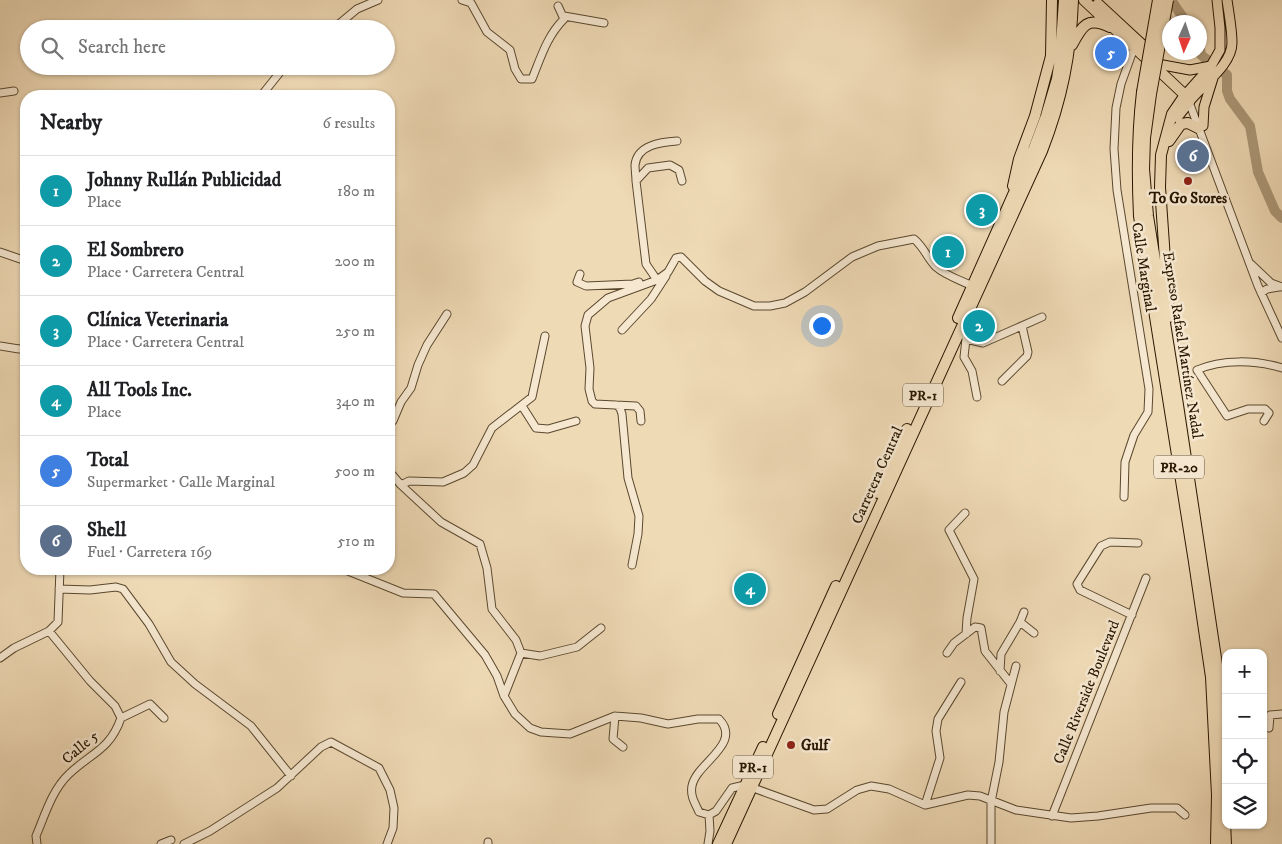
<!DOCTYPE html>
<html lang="en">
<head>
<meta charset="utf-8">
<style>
	body { margin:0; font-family:"IM FELL DW Pica",serif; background:#f2f2f2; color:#202124 }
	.controls { position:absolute; right:15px; bottom:15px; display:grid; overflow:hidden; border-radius:10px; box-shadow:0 1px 4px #0004 }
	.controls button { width:45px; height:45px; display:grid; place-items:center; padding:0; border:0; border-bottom:1px solid #e0e0e0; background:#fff; color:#202124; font:25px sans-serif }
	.compass { position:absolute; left:1162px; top:15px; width:45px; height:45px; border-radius:50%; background:#fff; box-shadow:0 1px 4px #0004; rotate:183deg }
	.you { position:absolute; left:821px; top:325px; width:18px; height:18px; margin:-12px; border:4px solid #fff; border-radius:50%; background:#1a73e8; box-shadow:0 0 0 8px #1a73e833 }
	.badge { display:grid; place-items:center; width:32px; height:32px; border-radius:50%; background:#b45309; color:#fff; font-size:16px; font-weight:700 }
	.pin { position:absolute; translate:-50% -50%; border:2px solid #fff; box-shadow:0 1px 5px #0006 }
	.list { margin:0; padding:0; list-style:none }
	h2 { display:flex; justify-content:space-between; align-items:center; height:65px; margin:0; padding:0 20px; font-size:21px }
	h2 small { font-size:16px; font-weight:400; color:#757577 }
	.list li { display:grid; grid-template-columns:32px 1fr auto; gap:15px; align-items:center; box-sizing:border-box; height:70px; padding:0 20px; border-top:1px solid #e0e0e0 }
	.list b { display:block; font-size:19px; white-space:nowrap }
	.list p { margin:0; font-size:16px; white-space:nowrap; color:#757577 }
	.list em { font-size:16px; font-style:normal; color:#757577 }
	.icon { flex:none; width:28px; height:28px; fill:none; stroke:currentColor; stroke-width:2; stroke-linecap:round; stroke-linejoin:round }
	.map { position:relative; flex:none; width:1282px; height:844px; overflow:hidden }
	.search { position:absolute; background:#fff; box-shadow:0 1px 4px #0004; left:20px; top:20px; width:375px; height:55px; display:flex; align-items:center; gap:12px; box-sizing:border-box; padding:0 18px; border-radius:28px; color:#757577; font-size:19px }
	.panel { position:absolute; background:#fff; box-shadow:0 1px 4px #0004; left:20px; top:90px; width:375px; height:485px; border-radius:20px }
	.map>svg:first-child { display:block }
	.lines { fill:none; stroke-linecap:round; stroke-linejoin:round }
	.river { stroke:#ac9878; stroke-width:10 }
	.minor-casing { stroke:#5a482e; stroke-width:9 }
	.major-casing { stroke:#291700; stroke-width:11 }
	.highway-casing { stroke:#291700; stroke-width:12 }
	.minor { stroke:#f5e7d0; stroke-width:7 }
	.major { stroke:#efdab6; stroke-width:9 }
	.highway { stroke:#efdab6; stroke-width:10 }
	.highway-bridge-casing { stroke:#291700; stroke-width:12; stroke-linecap:butt }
	.highway-bridge { stroke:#efdab6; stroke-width:10 }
	.poi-dot { fill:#8f2418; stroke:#f5e7d0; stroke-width:2 }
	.labels { text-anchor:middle; stroke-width:5; stroke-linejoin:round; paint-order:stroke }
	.shield { fill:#f5e7d0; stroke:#66553e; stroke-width:1 }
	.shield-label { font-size:14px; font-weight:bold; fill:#291700 }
	.poi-label { font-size:15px; font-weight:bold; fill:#291700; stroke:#f5e7d0 }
	.street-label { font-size:15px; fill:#291700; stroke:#f5e7d0 }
</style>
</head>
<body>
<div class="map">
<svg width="1282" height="844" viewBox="0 0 1282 844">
	<rect width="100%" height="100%" fill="#efdab6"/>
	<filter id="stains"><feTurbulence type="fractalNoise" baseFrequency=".004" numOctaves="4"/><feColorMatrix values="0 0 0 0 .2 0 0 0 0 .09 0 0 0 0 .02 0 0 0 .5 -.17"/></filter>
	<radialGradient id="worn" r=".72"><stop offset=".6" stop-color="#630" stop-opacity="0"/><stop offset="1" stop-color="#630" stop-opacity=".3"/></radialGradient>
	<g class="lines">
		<path class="river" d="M 1171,0 L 1186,22
			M 1200,49 L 1201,55 L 1227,75 L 1227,91 L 1230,99 L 1250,126 L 1258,172 L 1275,211 L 1282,218"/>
		<defs>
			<path id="minor" d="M 462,0 L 471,3 L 487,32 L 510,50 L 515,69 L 521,79 L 532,79 C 541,57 547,36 564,19 L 558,6
				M 564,16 L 604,23
				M 333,29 L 357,9 L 378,0
				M 0,93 L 14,91
				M 261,96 L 285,66
				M 1189,102 L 1258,286 L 1282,338
				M 636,181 C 636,176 635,170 635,165 C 637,145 661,142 677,141
				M 0,252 L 26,261
				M 1251,264 L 1271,283 L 1282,287
				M 580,274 L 577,282 L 586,286 L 633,284 L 639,282
				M 657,280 L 646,264 L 636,181 L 648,168 L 670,165 L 679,170 L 682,181
				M 1261,293 L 1267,289 L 1279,287
				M 963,323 L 966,339 L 964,357 L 972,371 L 977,397
				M 622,330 L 651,299 L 666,276
				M 966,339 L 983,343 L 1042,317
				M 0,346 L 19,349 L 26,348
				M 1002,381 L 1027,356 L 1028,352 L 1022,326
				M 616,405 L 620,408 L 622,414 L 628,478 L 639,516 L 638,534 L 632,565
				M 522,406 L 536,428 L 548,429 L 576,421
				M 641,421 L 640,411 L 636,406 L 595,404 L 592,401 L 589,389 L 590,368 L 585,326 L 588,315 L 608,298 L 657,280 L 668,272 L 676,258 L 681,257 L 705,281 L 719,291 L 754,306 L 770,306 L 785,303 L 805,292 L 852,257 L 878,246 L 914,239 C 924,247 927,258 936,267 C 946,276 961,280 972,286
				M 1264,421 L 1269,413 L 1265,409 L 1248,409 L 1227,416 L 1197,370 C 1222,359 1256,360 1282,368
				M 389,424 L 393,421 L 401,402 L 411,388 L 418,365 L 427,345 L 447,314
				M 389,471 L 401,485 L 441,522 L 480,544 L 487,568 L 492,609 L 516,640 L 521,653 L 504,696
				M 401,485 L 409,481 L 443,482 L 464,473 L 473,465 L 492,428 L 532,397 L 545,336
				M 1124,497 L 1125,462 L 1134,435 L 1148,412 L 1149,389 L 1117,190 L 1114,149 L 1116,108 L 1121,84 L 1135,45
				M 965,513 L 949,530 L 974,579 L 967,618 L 966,634
				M 343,569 L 403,593 L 434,594 L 485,655 L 497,676 L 504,696 L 515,714 L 530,728 L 541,732 L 570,734 L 615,716 L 641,718 L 668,724 L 698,719 L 719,719 C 743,744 696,763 692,786 C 690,796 695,803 699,812 L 709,815
				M 59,589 L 90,590 L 116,587 L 123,589 L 149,624 L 171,662 L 195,684 L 251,726 L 291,776
				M 1132,615 L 1080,590 L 1077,584 L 1101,546 L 1110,542 L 1138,543
				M 1020,622 L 1034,633
				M 521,653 L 540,656 L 577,647 L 601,628
				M 947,653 L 954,643 L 975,627 L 981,628 L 985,651 L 1011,684
				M 0,658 L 14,648 L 49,631 L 58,622 L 60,569
				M 1000,671 L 1001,654 L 1020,622 L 1024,612
				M 615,716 L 613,739 L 623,747
				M 121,718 L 150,704 L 164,718
				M 1269,728 L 1270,715 L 1282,714
				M 925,805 L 940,758 L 936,731 L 938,719 L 961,682
				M 709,815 L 716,811 L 732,788 L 745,785 L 814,810 L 827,809 L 857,790 L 871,786 L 889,789 L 925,805 L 968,795 L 980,796 L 1016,810 L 1071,818 L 1098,816 L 1151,808 L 1177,808 L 1185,815
				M 1052,816 L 1146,578
				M 488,842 L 488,844
				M 37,844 L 36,836 C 45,815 52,790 69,774 C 91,753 110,750 121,718 L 115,706 L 90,681 L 49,631
				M 161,844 L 171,840
				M 184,844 L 210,831 L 277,788 L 321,747 L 331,742 L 379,768 L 390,790 L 394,808 L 393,828 L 387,844
				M 708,844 L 710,831 L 709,815
				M 991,844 L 991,802 L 999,762 L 1004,712 L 1016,666"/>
			<path id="major" d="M 1163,65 L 1190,70 L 1211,66
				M 1185,95 L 1211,66 L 1220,50 L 1220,28 L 1217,0
				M 1189,102 C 1202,85 1232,65 1232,43 C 1232,29 1229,14 1227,0
				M 1203,126 L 1204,107 L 1213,78"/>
			<path id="highway" d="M 1084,0 L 1185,95 L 1189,102 L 1177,117
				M 1098,4 L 1153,55
				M 1072,45 C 1082,26 1087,16 1110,27
				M 1142,92 C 1137,134 1137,174 1139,216 L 1194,562 L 1211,677 L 1217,795 L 1216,844
				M 1151,94 L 1145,138 L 1144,169 L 1148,216 L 1178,405 L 1219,678 L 1226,844
				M 1169,141 L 1181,124 L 1188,123 L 1198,128
				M 1013,186 L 1019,159 L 1035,116 L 1051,56 L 1052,0
				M 1169,317 L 1160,187 L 1161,155 L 1172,114 L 1185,95
				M 958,318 L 1034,148 L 1046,116 L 1057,79 L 1060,59 L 1064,0
				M 878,493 L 907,429
				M 778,714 L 836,586
				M 718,844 L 763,747
				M 726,844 L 1042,151 C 1062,100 1071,54 1073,0"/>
		</defs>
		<use href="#minor" class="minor-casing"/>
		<use href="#major" class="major-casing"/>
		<use href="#highway" class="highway-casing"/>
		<use href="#minor" class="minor"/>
		<use href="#major" class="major"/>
		<use href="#highway" class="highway"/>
		<defs>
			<path id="highway-bridge" d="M 1142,92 L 1158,0
				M 1151,94 L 1168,0"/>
		</defs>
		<use href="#highway-bridge" class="highway-bridge-casing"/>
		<use href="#highway-bridge" class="highway-bridge"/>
	</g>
	<g class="poi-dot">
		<circle cx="1188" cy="181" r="5"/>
		<circle cx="791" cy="745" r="5"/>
	</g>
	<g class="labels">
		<g class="shield">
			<rect x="903" y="383.5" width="40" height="23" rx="4"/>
			<rect x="1154" y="455.5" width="50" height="23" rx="4"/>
			<rect x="733" y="755.5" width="40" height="23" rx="4"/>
		</g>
		<g class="shield-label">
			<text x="923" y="400">PR-1</text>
			<text x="1179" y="472">PR-20</text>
			<text x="753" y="772">PR-1</text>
		</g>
		<g class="poi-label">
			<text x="1188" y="203">To Go Stores</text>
			<text x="801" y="750" text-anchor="start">Gulf</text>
		</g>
		<g class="street-label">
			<text transform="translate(1144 267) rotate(81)" y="5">Calle Marginal</text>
			<text transform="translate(1183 345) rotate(81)" y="5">Expreso Rafael Martínez Nadal</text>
			<text transform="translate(877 475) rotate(-66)" y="5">Carretera Central</text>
			<text transform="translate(1086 692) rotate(-68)" y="5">Calle Riverside Boulevard</text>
			<text transform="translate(80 747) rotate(-40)" y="5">Calle 5</text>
		</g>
	</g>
	<rect width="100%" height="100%" filter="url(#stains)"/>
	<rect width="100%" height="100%" fill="url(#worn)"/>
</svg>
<div class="controls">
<button>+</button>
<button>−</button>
<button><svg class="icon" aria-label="locate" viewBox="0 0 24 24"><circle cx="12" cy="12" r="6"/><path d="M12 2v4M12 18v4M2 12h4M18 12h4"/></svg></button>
<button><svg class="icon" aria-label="layers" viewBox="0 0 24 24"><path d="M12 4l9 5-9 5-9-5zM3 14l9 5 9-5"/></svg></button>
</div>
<svg class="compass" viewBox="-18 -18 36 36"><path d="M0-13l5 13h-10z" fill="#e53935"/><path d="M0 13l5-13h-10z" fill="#757577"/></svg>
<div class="you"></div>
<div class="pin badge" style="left:948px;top:252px;background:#0f9aa8">1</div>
<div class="pin badge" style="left:979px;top:326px;background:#0f9aa8">2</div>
<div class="pin badge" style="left:982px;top:210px;background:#0f9aa8">3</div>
<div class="pin badge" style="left:750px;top:589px;background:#0f9aa8">4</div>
<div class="pin badge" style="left:1111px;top:53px;background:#3f7fe0">5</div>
<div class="pin badge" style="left:1193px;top:156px;background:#5c6f8a">6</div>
<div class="search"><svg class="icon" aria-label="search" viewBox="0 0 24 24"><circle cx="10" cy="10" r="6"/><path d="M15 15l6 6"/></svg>Search here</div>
<section class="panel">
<h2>Nearby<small>6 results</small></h2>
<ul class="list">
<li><span class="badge" style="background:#0f9aa8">1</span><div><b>Johnny Rullán Publicidad</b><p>Place</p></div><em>180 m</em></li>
<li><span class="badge" style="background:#0f9aa8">2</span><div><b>El Sombrero</b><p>Place · Carretera Central</p></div><em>200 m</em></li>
<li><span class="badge" style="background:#0f9aa8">3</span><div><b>Clínica Veterinaria</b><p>Place · Carretera Central</p></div><em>250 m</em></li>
<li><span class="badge" style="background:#0f9aa8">4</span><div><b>All Tools Inc.</b><p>Place</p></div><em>340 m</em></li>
<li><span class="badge" style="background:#3f7fe0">5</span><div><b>Total</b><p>Supermarket · Calle Marginal</p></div><em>500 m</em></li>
<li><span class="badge" style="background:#5c6f8a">6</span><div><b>Shell</b><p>Fuel · Carretera 169</p></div><em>510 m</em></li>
</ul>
</section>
</div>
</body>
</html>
